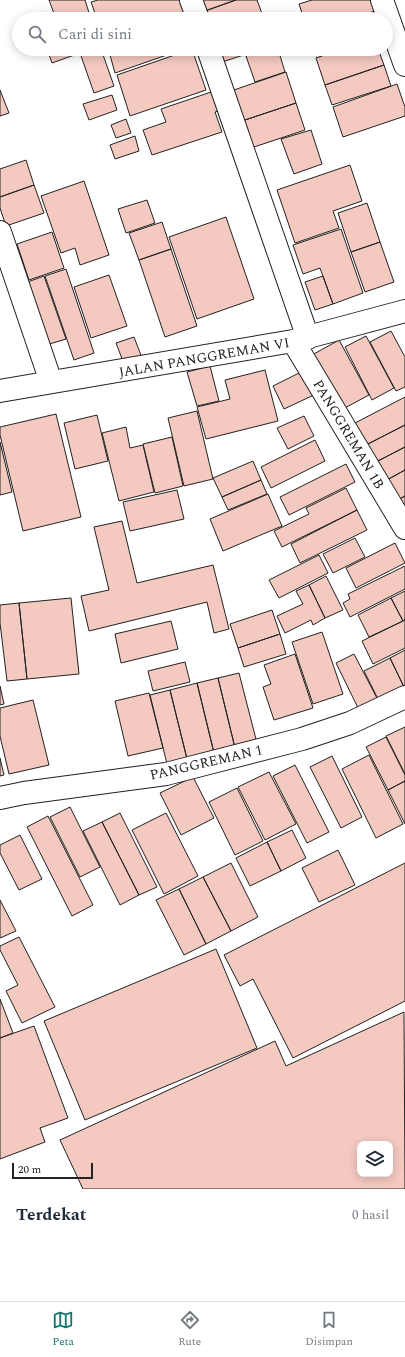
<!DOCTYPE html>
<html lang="id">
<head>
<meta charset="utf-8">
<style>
	body { margin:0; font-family:Spectral,serif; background:#f2f2f3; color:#1f2937 }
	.controls { position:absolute; right:12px; bottom:12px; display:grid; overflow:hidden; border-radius:8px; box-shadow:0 2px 10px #0003 }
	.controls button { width:36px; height:36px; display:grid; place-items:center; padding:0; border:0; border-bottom:1px solid #e0e1e3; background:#fff; color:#1f2937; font:20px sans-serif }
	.scale { position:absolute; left:12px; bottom:10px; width:81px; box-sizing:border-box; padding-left:4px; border:2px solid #222; border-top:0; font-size:11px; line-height:14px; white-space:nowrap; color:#222; -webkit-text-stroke:3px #fff; paint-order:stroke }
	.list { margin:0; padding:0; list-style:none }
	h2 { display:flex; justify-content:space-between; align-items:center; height:52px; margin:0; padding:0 16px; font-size:17px }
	h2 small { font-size:13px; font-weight:400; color:#747a83 }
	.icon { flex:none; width:22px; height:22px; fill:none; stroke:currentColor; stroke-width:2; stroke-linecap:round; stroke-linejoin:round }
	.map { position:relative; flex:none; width:405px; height:1189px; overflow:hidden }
	.search { position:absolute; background:#fff; box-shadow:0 2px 10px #0003; left:12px; right:12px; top:12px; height:44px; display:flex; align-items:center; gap:10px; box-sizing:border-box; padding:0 14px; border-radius:22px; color:#747a83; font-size:15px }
	.sheet { height:112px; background:#fff }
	nav { display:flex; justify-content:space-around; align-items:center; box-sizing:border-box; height:56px; border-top:1px solid #e0e1e3; background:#fff; font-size:11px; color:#747a83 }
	nav a { display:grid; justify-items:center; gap:2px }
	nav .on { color:#0f766e }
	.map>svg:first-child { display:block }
	.building { fill:#f3c9c0; stroke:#222; fill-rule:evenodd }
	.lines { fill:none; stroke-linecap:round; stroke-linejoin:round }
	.street-casing { stroke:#222; stroke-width:24 }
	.street { stroke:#fff; stroke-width:22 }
	.labels { text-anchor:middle; stroke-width:3; stroke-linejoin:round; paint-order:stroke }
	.street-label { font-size:14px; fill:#222; stroke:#fff }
</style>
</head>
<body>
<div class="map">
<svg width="405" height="1189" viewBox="0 0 405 1189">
	<rect width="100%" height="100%" fill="#fff"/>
	<path class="building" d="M 49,0 L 85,0 L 91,19 L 56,19 Z
		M 98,0 L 186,0 L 192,15 L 179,19 L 97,19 L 91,2 Z
		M 198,0 L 236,0 L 202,12 Z
		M 236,0 L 257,0 L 264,19 L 204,19 L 202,12 Z
		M 312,0 L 374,0 L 378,10 L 351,19 L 304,19 L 299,4 Z
		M 378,11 L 381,19 L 355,19 Z
		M 47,49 L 101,49 L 114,86 L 94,93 L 80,53 L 52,63 Z
		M 129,49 L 184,49 L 115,73 L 110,55 Z
		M 192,49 L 206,90 L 130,116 L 117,75 Z
		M 215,49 L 262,49 L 219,63 Z
		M 267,49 L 278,49 L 285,72 L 255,82 L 246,56 Z
		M 314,49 L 338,49 L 316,56 Z
		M 342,49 L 378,49 L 384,65 L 325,85 L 316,58 Z
		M 384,65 L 391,86 L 332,105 L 325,85 Z
		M 286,72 L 296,103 L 242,121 L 231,91 Z
		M 397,84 L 405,107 L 405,116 L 343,137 L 333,107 Z
		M 0,90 L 9,113 L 0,116 Z
		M 217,90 L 224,109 L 215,112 L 222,132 L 152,155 L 143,130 L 166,122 L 161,109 Z
		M 112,95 L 117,110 L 89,120 L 83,104 Z
		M 296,103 L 305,130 L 251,148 L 242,121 Z
		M 126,119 L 131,133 L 116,138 L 111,125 Z
		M 311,130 L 322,164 L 294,174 L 281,139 Z
		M 135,136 L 139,151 L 115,159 L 110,145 Z
		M 26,160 L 34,185 L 0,197 L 0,169 Z
		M 350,165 L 362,201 L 333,211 L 339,228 L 295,243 L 277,190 Z
		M 84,181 L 109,255 L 80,265 L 75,248 L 61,253 L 41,196 Z
		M 34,185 L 44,213 L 6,226 L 0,208 L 0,197 Z
		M 147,200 L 155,223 L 126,233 L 118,209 Z
		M 367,203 L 380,242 L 351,252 L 338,213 Z
		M 226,217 L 254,299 L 197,319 L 169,237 Z
		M 162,222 L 171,249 L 139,260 L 129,233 Z
		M 341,229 L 363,293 L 333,304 L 320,268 L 303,274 L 293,245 Z
		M 52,232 L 64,268 L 29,280 L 17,244 Z
		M 380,242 L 394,282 L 365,292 L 351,252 Z
		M 171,249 L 197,326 L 165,337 L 139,260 Z
		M 66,269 L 94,353 L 74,360 L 45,276 Z
		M 109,275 L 127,326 L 91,338 L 74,287 Z
		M 44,276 L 66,339 L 46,345 L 25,283 Z
		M 323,276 L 333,304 L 315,310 L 305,282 Z
		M 391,331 L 405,357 L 405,387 L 396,391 L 370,342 Z
		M 366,336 L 394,388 L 372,400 L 345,347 Z
		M 134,337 L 142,358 L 124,364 L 116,343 Z
		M 339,340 L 369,395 L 341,410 L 312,355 Z
		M 210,366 L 219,401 L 197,406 L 187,372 Z
		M 265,370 L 278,421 L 206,439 L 197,407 L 230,399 L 225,380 Z
		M 305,370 L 316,394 L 284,409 L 273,386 Z
		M 405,397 L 405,425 L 366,445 L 355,423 Z
		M 197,411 L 213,479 L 184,486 L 168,418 Z
		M 56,414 L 81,517 L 23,531 L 0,435 L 0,427 Z
		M 97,415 L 108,461 L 75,469 L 64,423 Z
		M 304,416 L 314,436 L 288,449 L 277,428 Z
		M 405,425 L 405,447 L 376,462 L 366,445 Z
		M 126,427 L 130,448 L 143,445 L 154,492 L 119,501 L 102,433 Z
		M 172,437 L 183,486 L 155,493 L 143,444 Z
		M 315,440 L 325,461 L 271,488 L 261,467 Z
		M 0,442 L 12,492 L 0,495 Z
		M 405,447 L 405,470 L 385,481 L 376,462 Z
		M 253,461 L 261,480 L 222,497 L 213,478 Z
		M 346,464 L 355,482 L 289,515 L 280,497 Z
		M 405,470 L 405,496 L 396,501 L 385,481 Z
		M 261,480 L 267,494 L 228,510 L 222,497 Z
		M 346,488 L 357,510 L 282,547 L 274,531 L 309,514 L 306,508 Z
		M 177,490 L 184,519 L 130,531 L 123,502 Z
		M 268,494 L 282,526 L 223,551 L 210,519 Z
		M 405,496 L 405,517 L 396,501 Z
		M 357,510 L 367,530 L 300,563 L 291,544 Z
		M 122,521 L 137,583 L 213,565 L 229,629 L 214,633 L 207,602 L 89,631 L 81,596 L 109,590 L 94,527 Z
		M 355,538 L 365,557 L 333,573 L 323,554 Z
		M 395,543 L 405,563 L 356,588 L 346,568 Z
		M 319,555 L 328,573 L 279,598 L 269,580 Z
		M 405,566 L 405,589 L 350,617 L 343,603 L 350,599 L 348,594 Z
		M 326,576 L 343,610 L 325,618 L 309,585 Z
		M 309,585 L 325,618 L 313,625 L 311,620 L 285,633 L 277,616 L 303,604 L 296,591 Z
		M 405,591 L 405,619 L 403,621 L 391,598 Z
		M 71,598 L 79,674 L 27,679 L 19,603 Z
		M 391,598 L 403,621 L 369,637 L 358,615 Z
		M 19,603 L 27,679 L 7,681 L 0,623 L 0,605 Z
		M 272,610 L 280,634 L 238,648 L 230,624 Z
		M 405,620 L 405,648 L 373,664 L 362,641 Z
		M 171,621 L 178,649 L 121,663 L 115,634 Z
		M 322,632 L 343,694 L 313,704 L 292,642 Z
		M 280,634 L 286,654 L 244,667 L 238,648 Z
		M 405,650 L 405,689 L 390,658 Z
		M 295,654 L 313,708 L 274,720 L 263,687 L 271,684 L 264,665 Z
		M 354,654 L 379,702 L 360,712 L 336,663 Z
		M 390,658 L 405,689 L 379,701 L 364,671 Z
		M 185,662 L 190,682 L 153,691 L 148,671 Z
		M 239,673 L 258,747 L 236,752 L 218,678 Z
		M 218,678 L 236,752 L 215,757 L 197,683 Z
		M 197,683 L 215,757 L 188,763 L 170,690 Z
		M 0,686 L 4,704 L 0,705 Z
		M 170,690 L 188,763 L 168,768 L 150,695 Z
		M 149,693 L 163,748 L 128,756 L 115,701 Z
		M 33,700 L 49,765 L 9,774 L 0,736 L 0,708 Z
		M 405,727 L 405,774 L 386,736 Z
		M 386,737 L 405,775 L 405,781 L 388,790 L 366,747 Z
		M 369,755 L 403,824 L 376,838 L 342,769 Z
		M 332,756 L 362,817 L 341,828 L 310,767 Z
		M 0,758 L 4,775 L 0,776 Z
		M 295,765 L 329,832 L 307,843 L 273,776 Z
		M 269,772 L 296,824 L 265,840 L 238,787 Z
		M 193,777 L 214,818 L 181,835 L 160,793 Z
		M 405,781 L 405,824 L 388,790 Z
		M 237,788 L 263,841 L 235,855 L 209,802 Z
		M 70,807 L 100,867 L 80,877 L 50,817 Z
		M 120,813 L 157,887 L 139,895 L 102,822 Z
		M 166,813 L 198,876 L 164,894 L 132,830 Z
		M 48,816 L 93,905 L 72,916 L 27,827 Z
		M 102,822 L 139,895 L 120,905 L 83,831 Z
		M 292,830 L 306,858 L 281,871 L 267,842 Z
		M 20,835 L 42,879 L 19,890 L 0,853 L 0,845 Z
		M 267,842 L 281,871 L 250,886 L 236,858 Z
		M 338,850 L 355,885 L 319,902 L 302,868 Z
		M 231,863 L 258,917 L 231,931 L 203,877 Z
		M 405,863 L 405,1001 L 293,1058 L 253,979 L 240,986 L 224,955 Z
		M 203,877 L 231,931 L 206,944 L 179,889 Z
		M 179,889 L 206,944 L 184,955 L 156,900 Z
		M 0,900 L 16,931 L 0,938 Z
		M 19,937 L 55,1007 L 22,1023 L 6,991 L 18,985 L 0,950 L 0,946 Z
		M 216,949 L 257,1048 L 85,1120 L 44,1021 Z
		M 0,999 L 13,1033 L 0,1038 Z
		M 404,1012 L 405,1189 L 83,1189 L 60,1140 L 275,1041 L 286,1066 ZM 360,1144 L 390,1144 L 390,1174 L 360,1174 Z
		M 34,1026 L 68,1118 L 40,1128 L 45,1142 L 0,1159 L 0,1038 Z"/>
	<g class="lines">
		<defs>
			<path id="street" d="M 191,0 L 198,19
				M 382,0 L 405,65
				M 208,49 L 308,338
				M 0,232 L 51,382
				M 293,341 L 405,528
				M 0,391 L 293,341 L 405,311
				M 0,798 L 24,793 L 166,774 L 302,739 L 350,723 L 405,697"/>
		</defs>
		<use href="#street" class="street-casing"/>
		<use href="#street" class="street"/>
	</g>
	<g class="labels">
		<g class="street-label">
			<text transform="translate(204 357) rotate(-10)" y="5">JALAN PANGGREMAN VI</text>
			<text transform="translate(349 434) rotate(59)" y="5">PANGGREMAN 1B</text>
			<text transform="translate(206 762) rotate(-13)" y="5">PANGGREMAN 1</text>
		</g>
	</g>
</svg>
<div class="controls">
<button><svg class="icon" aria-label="layers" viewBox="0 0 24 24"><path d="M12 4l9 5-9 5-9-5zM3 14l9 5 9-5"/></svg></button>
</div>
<div class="scale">20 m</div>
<div class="search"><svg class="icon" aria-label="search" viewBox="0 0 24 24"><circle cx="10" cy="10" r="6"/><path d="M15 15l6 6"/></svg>Cari di sini</div>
</div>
<section class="sheet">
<h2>Terdekat<small>0 hasil</small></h2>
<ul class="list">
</ul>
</section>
<nav>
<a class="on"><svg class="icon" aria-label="map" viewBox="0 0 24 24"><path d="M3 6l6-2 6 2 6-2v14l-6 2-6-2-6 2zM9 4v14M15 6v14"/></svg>Peta</a>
<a><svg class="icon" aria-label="directions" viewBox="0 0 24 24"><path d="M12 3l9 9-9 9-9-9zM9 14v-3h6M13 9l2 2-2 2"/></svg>Rute</a>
<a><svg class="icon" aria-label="saved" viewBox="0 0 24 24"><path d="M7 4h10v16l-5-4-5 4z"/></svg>Disimpan</a>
</nav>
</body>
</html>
